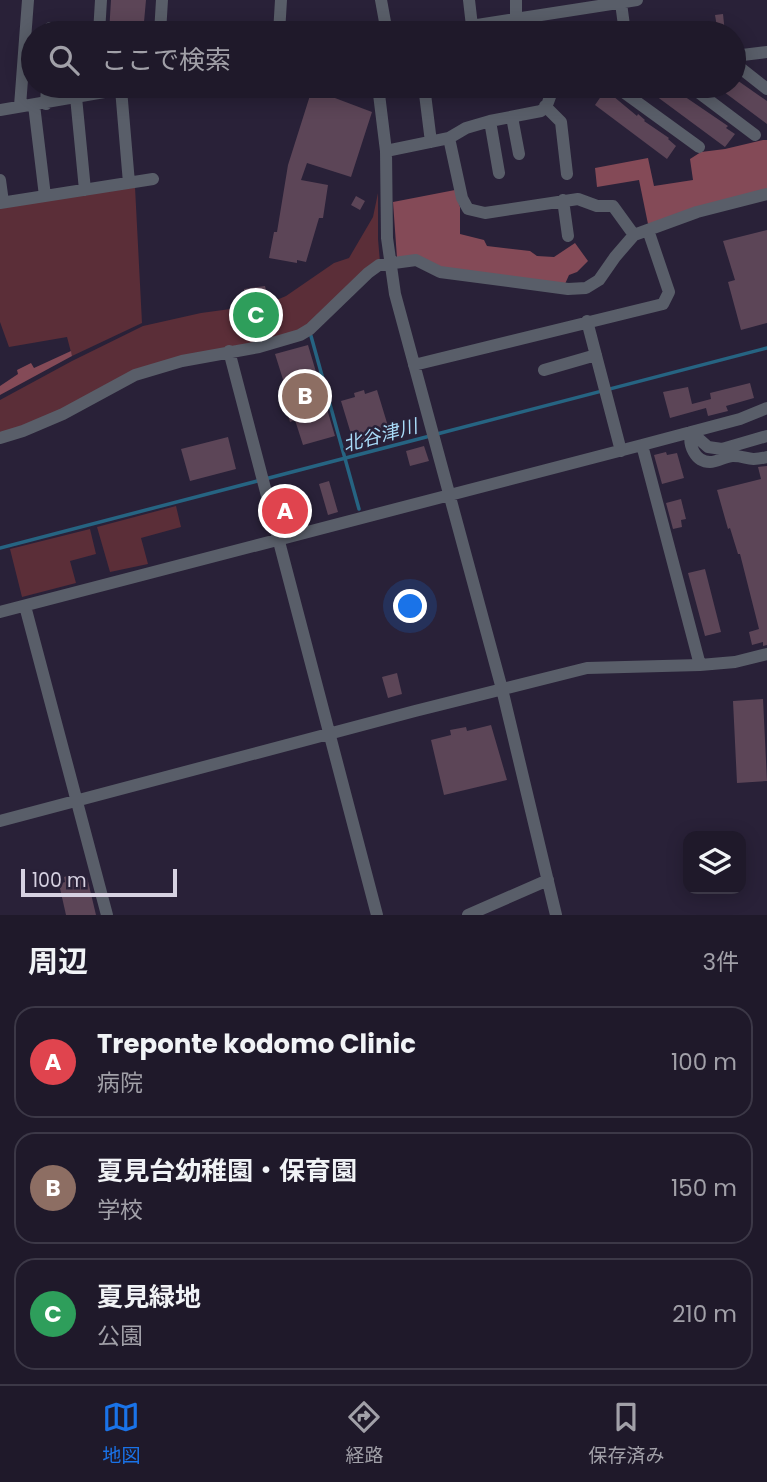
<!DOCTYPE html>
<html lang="ja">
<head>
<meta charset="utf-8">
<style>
	body { margin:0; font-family:Poppins,"Noto Sans JP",sans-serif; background:#272232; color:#f1f3f6 }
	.controls { position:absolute; right:21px; bottom:21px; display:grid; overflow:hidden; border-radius:14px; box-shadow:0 4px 18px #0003 }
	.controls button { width:63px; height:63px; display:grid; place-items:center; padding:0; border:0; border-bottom:2px solid #3c3847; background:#1f192a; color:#f1f3f6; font:35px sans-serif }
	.scale { position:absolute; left:21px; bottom:18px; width:156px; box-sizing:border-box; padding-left:7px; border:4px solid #d6d1e1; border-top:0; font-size:19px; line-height:24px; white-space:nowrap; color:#d6d1e1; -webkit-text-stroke:5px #292138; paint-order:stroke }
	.you { position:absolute; left:411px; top:607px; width:24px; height:24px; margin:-18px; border:5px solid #fff; border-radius:50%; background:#1a73e8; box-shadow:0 0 0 10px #1a73e833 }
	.badge { display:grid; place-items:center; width:46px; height:46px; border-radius:50%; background:#1a73e8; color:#fff; font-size:23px; font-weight:700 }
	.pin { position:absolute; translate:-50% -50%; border:4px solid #fff; box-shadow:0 2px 7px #0006 }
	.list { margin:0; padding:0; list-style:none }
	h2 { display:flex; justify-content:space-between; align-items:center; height:91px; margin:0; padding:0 28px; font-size:30px }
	h2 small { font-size:23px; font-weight:400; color:#a1a0a8 }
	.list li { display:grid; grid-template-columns:46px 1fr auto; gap:21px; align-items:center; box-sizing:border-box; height:112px; margin:0 14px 14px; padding:0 14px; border:2px solid #3c3847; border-radius:21px }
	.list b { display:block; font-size:26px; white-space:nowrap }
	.list p { margin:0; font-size:23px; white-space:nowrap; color:#a1a0a8 }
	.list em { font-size:23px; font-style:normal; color:#a1a0a8 }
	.icon { flex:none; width:38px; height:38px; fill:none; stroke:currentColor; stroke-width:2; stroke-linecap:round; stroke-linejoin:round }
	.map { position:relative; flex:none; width:767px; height:915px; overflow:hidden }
	.search { position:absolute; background:#1f192a; box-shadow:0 4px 18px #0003; left:21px; right:21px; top:21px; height:77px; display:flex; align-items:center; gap:18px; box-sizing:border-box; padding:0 24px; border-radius:38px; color:#a1a0a8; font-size:26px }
	.sheet { height:469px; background:#1f192a }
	nav { display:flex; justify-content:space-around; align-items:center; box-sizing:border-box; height:98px; border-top:2px solid #3c3847; background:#1f192a; font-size:19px; color:#a1a0a8 }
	nav a { display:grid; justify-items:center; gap:4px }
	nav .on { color:#1a73e8 }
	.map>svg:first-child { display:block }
	.green { fill:#5b2e38 }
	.forest { fill:#844a57 }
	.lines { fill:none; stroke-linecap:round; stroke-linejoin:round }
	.stream { stroke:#266482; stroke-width:3.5 }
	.building { fill:#5c4557 }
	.minor { stroke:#595e69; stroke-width:12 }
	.labels { text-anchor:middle; stroke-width:5; stroke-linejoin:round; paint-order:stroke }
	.water-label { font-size:19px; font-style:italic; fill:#a9dbf8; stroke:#292138 }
</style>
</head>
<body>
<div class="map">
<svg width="767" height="915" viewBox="0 0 767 915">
	<rect width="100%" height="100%" fill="#292138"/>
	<path class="green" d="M 135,187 L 142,323 L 72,356 L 67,337 L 9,347 L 0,322 L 0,205 Z
		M 378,193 L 378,239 L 380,262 L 307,326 L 286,337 L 181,357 L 63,411 L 0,435 L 0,400 L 72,361 L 143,326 L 201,313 L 267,304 L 286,296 L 334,263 L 349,258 L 373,217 Z
		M 176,506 L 181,527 L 141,538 L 148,564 L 110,572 L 97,527 Z
		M 90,529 L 96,554 L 70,561 L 76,583 L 22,597 L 10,549 Z"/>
	<path class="forest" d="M 763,140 L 767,140 L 767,190 L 648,224 L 639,180 L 597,187 L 595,168 L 648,158 L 654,186 L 693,180 L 690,159 L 701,152 L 725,149 Z
		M 455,190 L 460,207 L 460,234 L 484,240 L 487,246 L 530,251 L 537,256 L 554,257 L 575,243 L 588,261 L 577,272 L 569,275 L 565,284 L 442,268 L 397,258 L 393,202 Z
		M 71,351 L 72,356 L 0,395 L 0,386 L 18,374 L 17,370 L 31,363 L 34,368 Z"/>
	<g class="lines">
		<path class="stream" d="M 311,336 L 359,509
			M 437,434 L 767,348
			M 0,548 L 430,436"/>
	</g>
	<path class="building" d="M 111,0 L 146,0 L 143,33 L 109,33 Z
		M 723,14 L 725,33 L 718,33 L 715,15 Z
		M 734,78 L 767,101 L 767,124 L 716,86 L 734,86 Z
		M 313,86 L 330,86 L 327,95 L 372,112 L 351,177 L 307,163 L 301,180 L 328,185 L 323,218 L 319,218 L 306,262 L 297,260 L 297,263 L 269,258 L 274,232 L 277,232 L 288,165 Z
		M 658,86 L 673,86 L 679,90 L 678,92 L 728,126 L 726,128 L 735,134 L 725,147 L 652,93 Z
		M 604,92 L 612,97 L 613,96 L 637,116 L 638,114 L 645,120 L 644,121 L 669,138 L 668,139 L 676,146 L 667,159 L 595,105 Z
		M 356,196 L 365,201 L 360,210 L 351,205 Z
		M 767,230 L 767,323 L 741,330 L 728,282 L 735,280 L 723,241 Z
		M 265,286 L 267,295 L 245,299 L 244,289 Z
		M 308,345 L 335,436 L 303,445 L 295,420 L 290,422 L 281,391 L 286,389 L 275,354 Z
		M 750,383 L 754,398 L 726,406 L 728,411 L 708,416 L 706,408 L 670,418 L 663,392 L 688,387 L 692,404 L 711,399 L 710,393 Z
		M 364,390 L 365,394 L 377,390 L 391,436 L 355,447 L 341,401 L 355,397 L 354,393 Z
		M 228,437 L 236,469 L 190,481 L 181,449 Z
		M 424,446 L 429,461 L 410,466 L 406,451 Z
		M 666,452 L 667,455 L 677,453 L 684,478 L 662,484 L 654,455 Z
		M 767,466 L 767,645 L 763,646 L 763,642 L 752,645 L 749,632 L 759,629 L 740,554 L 738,554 L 730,528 L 728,529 L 717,490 L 761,479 L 758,467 Z
		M 329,481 L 338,512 L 328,515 L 319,484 Z
		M 294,498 L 301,520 L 284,525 L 278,503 Z
		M 681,499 L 686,519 L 681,520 L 682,527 L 673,529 L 666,503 Z
		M 705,569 L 721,632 L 705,636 L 688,573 Z
		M 397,673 L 402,694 L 388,698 L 382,677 Z
		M 763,699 L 767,781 L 737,783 L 733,701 Z
		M 491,725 L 507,780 L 444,795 L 431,740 L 451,735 L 450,730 L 466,727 L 467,731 Z
		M 73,874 L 75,880 L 87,877 L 96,915 L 66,915 L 59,884 L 65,882 L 64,877 Z"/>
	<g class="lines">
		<path class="minor" d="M 381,0 L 387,33
			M 469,0 L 472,26
			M 516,0 L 516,19
			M 621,3 L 625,33
			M 521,18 L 522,33
			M 50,33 L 50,28
			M 99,33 L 101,0
			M 160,33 L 162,0
			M 279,33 L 281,0
			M 426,33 L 637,0
			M 734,56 L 767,52
			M 734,63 L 767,89
			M 378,86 L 386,151 L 387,238 L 395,294 L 502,689 L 556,915
			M 424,86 L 431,142
			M 525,86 L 525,89
			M 615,86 L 699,147
			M 690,86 L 755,135
			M 121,89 L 129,183
			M 76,97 L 85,190
			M 46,104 L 47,86
			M 34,105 L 45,196
			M 20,106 L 28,0
			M 545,106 L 561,122 L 567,174
			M 0,110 L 139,86
			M 512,117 L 519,154
			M 490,121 L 499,173
			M 449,138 L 462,198 L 468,209 L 485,213 L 578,199 L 597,206 L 613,206 L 634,235
			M 386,151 L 449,138 L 466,128 L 490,121 L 541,111 L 547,105 L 554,86
			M 0,180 L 3,202
			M 563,200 L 568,236
			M 0,203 L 153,179
			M 587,321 L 621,451
			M 229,351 L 377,915
			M 414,365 L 663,304 L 669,292 L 648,230
			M 544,370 L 596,355
			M 691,432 C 688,445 695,462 710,462 C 718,462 725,456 733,456 C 748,456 747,462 767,457
			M 691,432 L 708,447 L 722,449 L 767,436
			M 0,438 L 23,431 L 63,414 L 135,375 L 182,361 L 259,347 L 300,335 L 310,329 L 368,273 L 379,265 L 416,260 L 440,272 L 568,289 L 586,288 L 599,280 L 615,257 L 634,235 L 697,212 L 767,194
			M 642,445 L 700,665
			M 25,606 L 107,915
			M 0,612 L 642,445 L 740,419 L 767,408
			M 0,821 L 415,711 L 587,668 L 700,665 L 735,662 L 767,654
			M 468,915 L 548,880"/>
	</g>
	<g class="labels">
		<g class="water-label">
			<text transform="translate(380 435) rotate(-15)" y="7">北谷津川</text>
		</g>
	</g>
</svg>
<div class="controls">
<button><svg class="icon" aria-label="layers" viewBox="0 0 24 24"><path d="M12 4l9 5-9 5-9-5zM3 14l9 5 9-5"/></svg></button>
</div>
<div class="scale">100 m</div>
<div class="you"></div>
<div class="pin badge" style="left:285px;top:511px;background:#e0444e">A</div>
<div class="pin badge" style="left:305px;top:396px;background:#8d6e63">B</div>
<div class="pin badge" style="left:256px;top:315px;background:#2e9e5b">C</div>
<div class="search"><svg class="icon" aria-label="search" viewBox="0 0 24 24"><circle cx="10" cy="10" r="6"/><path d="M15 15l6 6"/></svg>ここで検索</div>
</div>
<section class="sheet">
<h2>周辺<small>3件</small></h2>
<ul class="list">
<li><span class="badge" style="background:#e0444e">A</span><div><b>Treponte kodomo Clinic</b><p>病院</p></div><em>100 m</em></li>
<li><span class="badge" style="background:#8d6e63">B</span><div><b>夏見台幼稚園・保育園</b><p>学校</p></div><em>150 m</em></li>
<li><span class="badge" style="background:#2e9e5b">C</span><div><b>夏見緑地</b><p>公園</p></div><em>210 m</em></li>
</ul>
</section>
<nav>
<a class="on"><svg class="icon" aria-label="map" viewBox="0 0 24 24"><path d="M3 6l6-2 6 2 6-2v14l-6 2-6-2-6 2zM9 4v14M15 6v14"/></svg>地図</a>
<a><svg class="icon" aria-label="directions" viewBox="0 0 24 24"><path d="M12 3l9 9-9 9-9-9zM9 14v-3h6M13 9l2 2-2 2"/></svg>経路</a>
<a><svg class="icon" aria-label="saved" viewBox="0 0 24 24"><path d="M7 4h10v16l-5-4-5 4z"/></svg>保存済み</a>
</nav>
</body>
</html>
